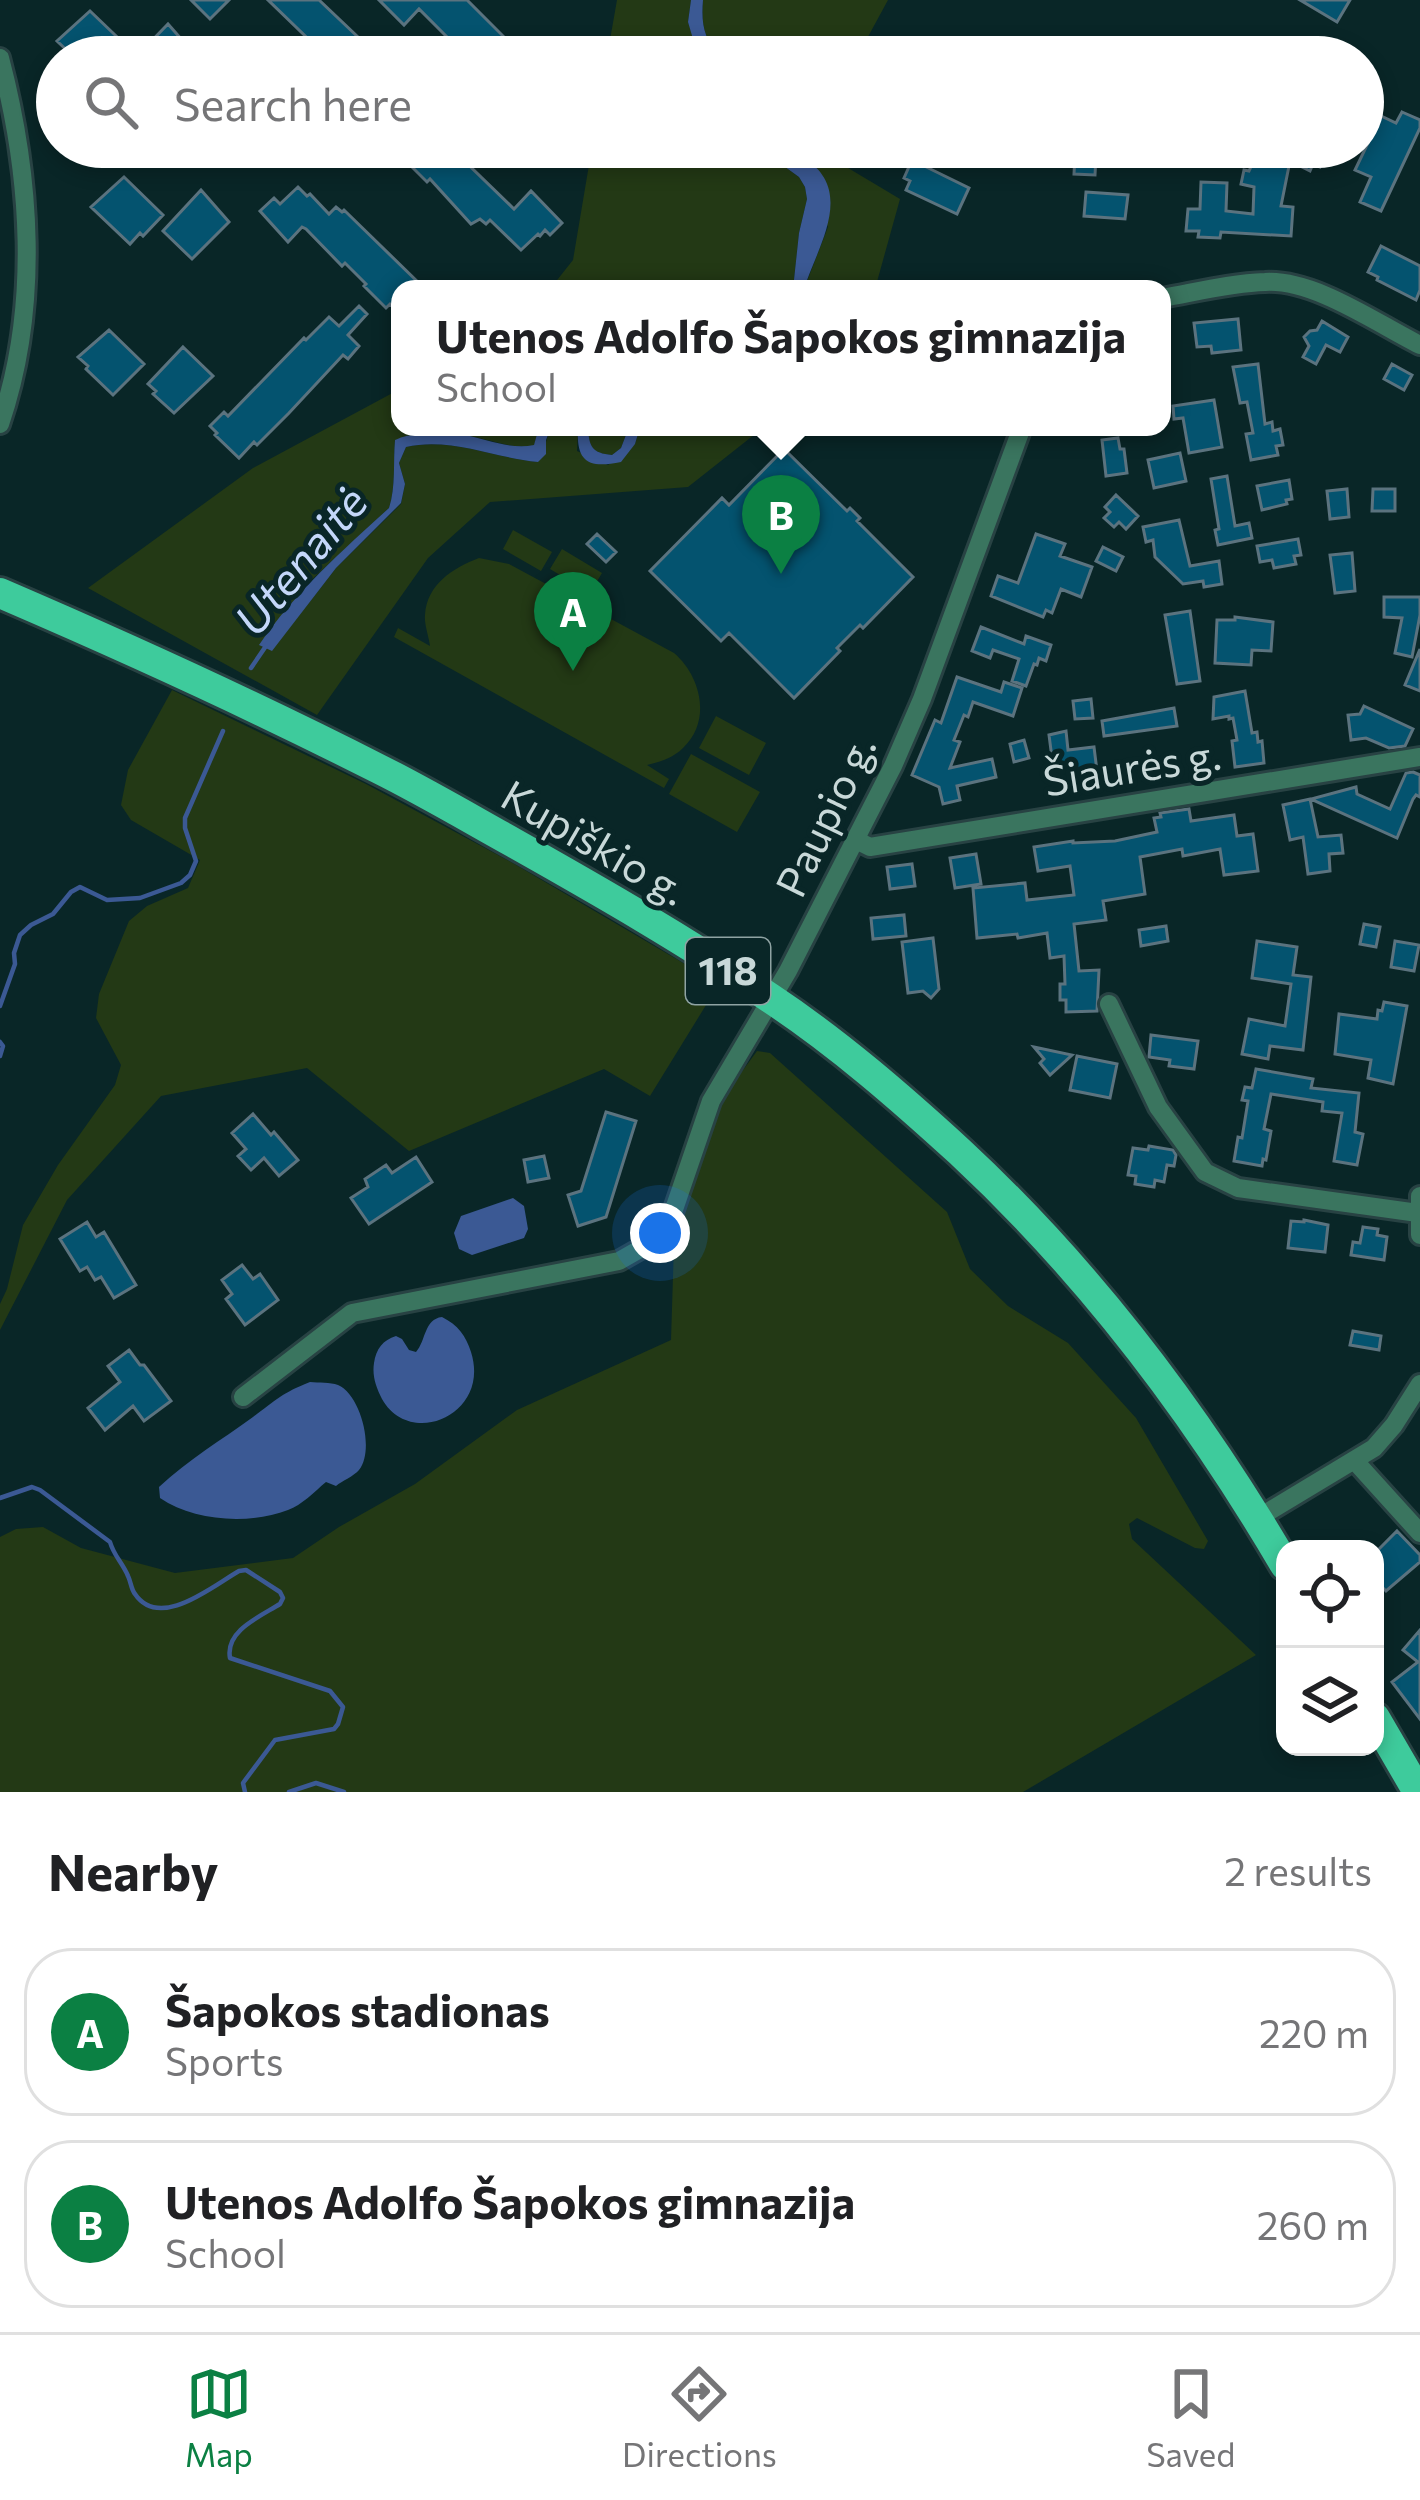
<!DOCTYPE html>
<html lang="en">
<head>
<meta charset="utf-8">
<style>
	body { margin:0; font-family:Commissioner,sans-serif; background:#f6f6f6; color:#202124 }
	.controls { position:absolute; right:36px; bottom:36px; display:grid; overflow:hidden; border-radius:24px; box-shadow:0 6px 18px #0003 }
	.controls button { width:108px; height:108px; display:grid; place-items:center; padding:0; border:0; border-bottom:3px solid #e0e0e0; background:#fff; color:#202124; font:60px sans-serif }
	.you { position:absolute; left:660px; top:1233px; width:42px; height:42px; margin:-30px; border:9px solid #fff; border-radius:50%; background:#1a73e8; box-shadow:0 0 0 18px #1a73e833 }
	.badge { display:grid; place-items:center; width:78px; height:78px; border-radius:50%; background:#0b8043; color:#fff; font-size:39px; font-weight:700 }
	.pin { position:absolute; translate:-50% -99px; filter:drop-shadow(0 3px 6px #0008) }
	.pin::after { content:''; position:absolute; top:63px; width:42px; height:36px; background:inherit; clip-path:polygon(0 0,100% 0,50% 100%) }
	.popup { position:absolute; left:391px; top:280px; width:780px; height:156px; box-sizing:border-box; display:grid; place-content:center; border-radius:24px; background:#fff; filter:drop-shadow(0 3px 9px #0005); font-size:39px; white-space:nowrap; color:#757577 }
	.popup b { font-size:45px; color:#202124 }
	.popup::after { content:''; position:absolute; left:50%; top:100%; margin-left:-24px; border:24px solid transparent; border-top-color:#fff }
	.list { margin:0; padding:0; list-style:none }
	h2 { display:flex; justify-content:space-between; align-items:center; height:156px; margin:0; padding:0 48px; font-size:51px }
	h2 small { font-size:39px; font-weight:400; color:#757577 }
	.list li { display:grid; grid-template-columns:78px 1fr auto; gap:36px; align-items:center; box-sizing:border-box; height:168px; margin:0 24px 24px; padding:0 24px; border:3px solid #e0e0e0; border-radius:48px }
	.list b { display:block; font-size:45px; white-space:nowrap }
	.list p { margin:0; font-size:39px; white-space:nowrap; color:#757577 }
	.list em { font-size:39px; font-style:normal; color:#757577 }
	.icon { flex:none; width:66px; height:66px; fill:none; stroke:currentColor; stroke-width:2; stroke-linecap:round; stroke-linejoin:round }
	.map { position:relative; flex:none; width:1420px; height:1792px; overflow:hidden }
	.search { position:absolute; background:#fff; box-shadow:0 6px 18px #0003; left:36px; right:36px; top:36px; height:132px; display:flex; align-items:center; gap:30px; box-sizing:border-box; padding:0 42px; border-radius:66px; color:#757577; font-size:45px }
	.sheet { height:540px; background:#fff }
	nav { display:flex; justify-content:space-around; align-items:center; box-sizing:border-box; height:168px; border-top:3px solid #e0e0e0; background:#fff; font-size:33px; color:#757577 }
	nav a { display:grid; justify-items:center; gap:6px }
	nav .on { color:#0b8043 }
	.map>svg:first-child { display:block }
	.green { fill:#233915 }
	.water { fill:#3b5994 }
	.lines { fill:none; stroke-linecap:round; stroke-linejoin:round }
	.stream { stroke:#3b5994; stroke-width:4.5 }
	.building { fill:#04536f; stroke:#5b737f; stroke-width:3 }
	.minor-casing { stroke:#284243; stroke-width:24 }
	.primary-casing { stroke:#284243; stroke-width:36 }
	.minor { stroke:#3a755f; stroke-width:18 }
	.primary { stroke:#3ecb9c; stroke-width:30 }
	.labels { text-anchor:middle; stroke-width:10; stroke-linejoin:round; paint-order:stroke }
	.shield { fill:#092627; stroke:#8fa3a3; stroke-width:3 }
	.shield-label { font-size:39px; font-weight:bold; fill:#c8d8d8 }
	.street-label { font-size:42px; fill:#c8d8d8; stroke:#092627 }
	.water-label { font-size:45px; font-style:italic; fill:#c4d7fa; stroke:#092627 }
</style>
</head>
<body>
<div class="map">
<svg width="1420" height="1792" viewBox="0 0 1420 1792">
	<rect width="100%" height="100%" fill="#092627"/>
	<path class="green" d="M 617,0 L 691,0 L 688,22 L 700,57 L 607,57 Z
		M 703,0 L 888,0 L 857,57 L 720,57 C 704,38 701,25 703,0 Z
		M 592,147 L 765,147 L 770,156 L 799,177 L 805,187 L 807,199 L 799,233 L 793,289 L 550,289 L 573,260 Z
		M 787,147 L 813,147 L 900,199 L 875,289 L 804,289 L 828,227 L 794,152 Z
		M 400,389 L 400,427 L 539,427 L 534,446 C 513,449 495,441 474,437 C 449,432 419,433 395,440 C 393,462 396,487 389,508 L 305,586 L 260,645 L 272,650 L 336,568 L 401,504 L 405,484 L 399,463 L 406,447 C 451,437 494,458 538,462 C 545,450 546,440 551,427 L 578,427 L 577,451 L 608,465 L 635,444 L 640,427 L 764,427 L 688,487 L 490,502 L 428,558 L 317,715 L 88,588 L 253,468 Z
		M 588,427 L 629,427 L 621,448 L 612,455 C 592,453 589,448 588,427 Z
		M 513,530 L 552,552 L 541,571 L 503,549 Z
		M 562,549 L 602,573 L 590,593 L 550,569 Z
		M 479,558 L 509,564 L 674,653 C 701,676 712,721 683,748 C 673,758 660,762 647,765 L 669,779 L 664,788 L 394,637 L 398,628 L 430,646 C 429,637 424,624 425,615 C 427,584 453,568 479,558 Z
		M 172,690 L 366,784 L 511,862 L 719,984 L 650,1096 L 604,1069 L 409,1151 L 307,1068 L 161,1096 L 67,1200 L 0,1330 L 0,1304 L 7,1289 L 23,1225 L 58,1165 L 115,1085 L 121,1065 L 96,1018 L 99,994 L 129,921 L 147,906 L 188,888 L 200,860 L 131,820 L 121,805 L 128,770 Z
		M 716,716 L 766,743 L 749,775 L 699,748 Z
		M 691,754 L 760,792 L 737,832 L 669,794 Z
		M 757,1051 L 770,1053 L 947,1212 L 970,1269 L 1008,1306 L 1068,1343 L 1136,1418 L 1208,1541 L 1204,1549 L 1195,1548 L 1137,1518 L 1129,1524 L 1132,1539 L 1256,1655 L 1023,1792 L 0,1792 L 0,1537 L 16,1529 L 43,1527 L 81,1548 L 175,1573 L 293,1558 L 339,1527 L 415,1484 L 517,1410 L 671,1340 L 674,1244 L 713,1111 Z"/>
	<path class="water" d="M 691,0 L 703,0 C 701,25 704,38 720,57 L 698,56 L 688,22 Z
		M 765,147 C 782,147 788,149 802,157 C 857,189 818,245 804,289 L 793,289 L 799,233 L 807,199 L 805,187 L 799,177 L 770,156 Z
		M 539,427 L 551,427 L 546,440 L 546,454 L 538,462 C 494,458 451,437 406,447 L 399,463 L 405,484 L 401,503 L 336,568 L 272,651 L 259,645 C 295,592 342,551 389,508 C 396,487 393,462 395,440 C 410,433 418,435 434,436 C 445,436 454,433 464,435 C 488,439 510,450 534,445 Z
		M 578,427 L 588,427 C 589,447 592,453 612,455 L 621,448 L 629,427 L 640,427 L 635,444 L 621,462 C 587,469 576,461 578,427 Z
		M 513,1198 L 524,1206 L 528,1229 L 524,1238 L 472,1255 L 459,1249 L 454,1233 L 461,1216 Z
		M 442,1317 C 458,1325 466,1336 471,1352 C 491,1415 410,1449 382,1399 C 376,1387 372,1376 374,1363 C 376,1349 383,1340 396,1336 L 402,1339 L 409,1350 L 416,1352 C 426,1341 424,1319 442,1317 Z
		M 310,1382 C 319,1383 330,1382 338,1385 C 361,1395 375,1450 359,1470 C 354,1476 342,1481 336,1486 L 326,1482 C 314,1492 302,1505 288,1510 C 248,1525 194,1521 160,1498 L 159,1487 C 189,1459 220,1441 253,1417 C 276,1400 282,1393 310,1382 Z"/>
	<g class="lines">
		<path class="stream" d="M 251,668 L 268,643
			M 0,1006 L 15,964 L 14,953 L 20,935 L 31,925 L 53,914 L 71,892 L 80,887 L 107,900 L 140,898 L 181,883 L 190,875 L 196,861 L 185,828 L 185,818 L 223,731
			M 0,1042 L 3,1046 L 0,1056
			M 0,1498 L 32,1487 L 40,1490 L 110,1542 C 114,1556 122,1562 128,1576 C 131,1582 131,1589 135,1594 C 160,1631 214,1585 239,1571 L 246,1570 L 280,1592 L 283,1598 L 280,1604 C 259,1617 225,1631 230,1658 L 330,1691 L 343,1707 L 338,1724 L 334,1729 L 275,1740 L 243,1783 L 245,1792
			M 289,1792 L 316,1783 L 344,1792"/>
	</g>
	<path class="building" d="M 191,0 L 229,0 L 210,19 Z
		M 268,0 L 319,0 L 359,38 L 356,41 L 363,48 L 354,57 L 327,57 Z
		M 379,0 L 467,0 L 524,57 L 479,57 L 469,47 L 465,50 L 461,46 L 459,49 L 419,9 L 404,25 Z
		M 1300,0 L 1350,0 L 1337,22 Z
		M 90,11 L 137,56 L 168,24 L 197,57 L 74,57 L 57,41 Z
		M 1402,112 L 1420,120 L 1420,128 L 1381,211 L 1360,202 L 1371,177 L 1355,170 L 1381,116 L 1396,123 Z
		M 392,147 L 450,147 L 514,209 L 531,191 L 562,223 L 550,235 L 545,230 L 540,236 L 538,234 L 521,250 L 490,220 L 486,224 L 480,219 L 471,224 L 430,179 L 427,182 Z
		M 1260,147 L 1285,157 L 1290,147 L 1330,147 L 1320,167 L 1313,164 L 1310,171 L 1290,161 L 1281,206 L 1293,207 L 1291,236 L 1221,232 L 1220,238 L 1198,237 L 1199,231 L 1186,231 L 1188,209 L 1200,209 L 1201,182 L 1227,183 L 1226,211 L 1253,214 L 1254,187 L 1241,184 L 1244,170 L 1249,171 Z
		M 1075,155 L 1096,156 L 1095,175 L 1074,174 Z
		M 912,160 L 969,188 L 957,214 L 906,190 L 910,181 L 904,178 Z
		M 124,177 L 163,215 L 143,236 L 140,233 L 130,244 L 91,207 Z
		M 298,187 L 307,196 L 310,194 L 329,214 L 336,207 L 342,212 L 344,210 L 425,289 L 400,289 L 400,298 L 392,306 L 390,304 L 386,308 L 364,286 L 366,284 L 345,263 L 342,266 L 306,229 L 302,227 L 288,242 L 260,211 L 274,198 L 280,204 Z
		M 201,190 L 229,222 L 192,259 L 163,231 Z
		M 1086,192 L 1128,195 L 1125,219 L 1084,216 Z
		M 1381,246 L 1420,266 L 1420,290 L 1416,300 L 1377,280 L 1378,277 L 1368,272 Z
		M 359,306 L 367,314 L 348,335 L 359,346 L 348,359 L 343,355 L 289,413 L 257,445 L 254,442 L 239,458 L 215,435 L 217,433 L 210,426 L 224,412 L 228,416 L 304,338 L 306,340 L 329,317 L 339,326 Z
		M 1238,319 L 1241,350 L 1212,353 L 1211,346 L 1197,347 L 1194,323 Z
		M 1322,321 L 1348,337 L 1340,352 L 1326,345 L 1316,364 L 1303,357 L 1309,346 L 1304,337 L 1310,331 L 1317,330 Z
		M 109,330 L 144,364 L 113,395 L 86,369 L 88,366 L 78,357 Z
		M 183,347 L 213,376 L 174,413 L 153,394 L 156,391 L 148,384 Z
		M 1258,364 L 1265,424 L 1272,422 L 1273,431 L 1280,429 L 1283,445 L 1276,446 L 1278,455 L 1251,460 L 1246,434 L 1253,433 L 1247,402 L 1240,403 L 1233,367 Z
		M 1392,364 L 1412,375 L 1404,390 L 1384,379 Z
		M 1214,400 L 1222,447 L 1189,453 L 1183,418 L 1174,419 L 1173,406 Z
		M 1118,438 L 1120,449 L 1124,449 L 1127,473 L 1106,476 L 1102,440 Z
		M 784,449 L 847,511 L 850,508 L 860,518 L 857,521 L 913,577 L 863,628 L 860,625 L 837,648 L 840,651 L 794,698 L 729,633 L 721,641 L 650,571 L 722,498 L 729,505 Z
		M 1180,453 L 1186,481 L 1154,488 L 1148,460 Z
		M 1227,476 L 1235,526 L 1249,523 L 1252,538 L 1218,545 L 1215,530 L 1219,529 L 1211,479 Z
		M 1289,480 L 1292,499 L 1286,500 L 1287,504 L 1262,510 L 1257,486 Z
		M 1347,489 L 1349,517 L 1330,519 L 1327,491 Z
		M 1373,489 L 1395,489 L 1395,511 L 1372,511 Z
		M 1116,495 L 1138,516 L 1126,529 L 1119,522 L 1114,527 L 1104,518 L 1110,512 L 1105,507 Z
		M 1179,520 L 1190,566 L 1219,561 L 1222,584 L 1204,587 L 1203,581 L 1183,584 L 1155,557 L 1153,540 L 1146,542 L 1143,527 Z
		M 597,534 L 616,552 L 606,562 L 587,544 Z
		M 1036,534 L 1065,544 L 1060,556 L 1092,567 L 1081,597 L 1061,589 L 1052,613 L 1046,610 L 1043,617 L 991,596 L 998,576 L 1018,583 Z
		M 1298,539 L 1301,555 L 1294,556 L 1296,564 L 1274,568 L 1272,560 L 1260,562 L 1257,546 Z
		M 1103,547 L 1123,557 L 1116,571 L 1096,561 Z
		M 1352,553 L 1355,591 L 1335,593 L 1330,555 Z
		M 1384,597 L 1420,597 L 1420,615 L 1412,657 L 1395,653 L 1402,618 L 1384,617 Z
		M 1190,611 L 1200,681 L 1177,684 L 1165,615 Z
		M 1235,617 L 1273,622 L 1271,651 L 1252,650 L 1251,665 L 1215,663 L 1217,620 L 1235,620 Z
		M 981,627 L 1024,644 L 1026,636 L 1051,645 L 1046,661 L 1039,658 L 1037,665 L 1034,664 L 1026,686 L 1012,681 L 1019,659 L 993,650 L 990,658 L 972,651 Z
		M 1420,649 L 1420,691 L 1405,685 Z
		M 957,677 L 1001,692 L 1004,682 L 1022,688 L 1013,716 L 973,702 L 968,717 L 964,715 L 954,740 L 960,742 L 950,768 L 992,759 L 996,777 L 957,786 L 960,800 L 943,804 L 939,787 L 912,775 L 935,720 L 941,723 Z
		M 1245,691 L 1252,733 L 1257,732 L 1258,742 L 1262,741 L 1264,763 L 1235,767 L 1232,741 L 1237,740 L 1233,718 L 1229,719 L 1229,716 L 1213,719 L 1214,697 Z
		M 1091,699 L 1093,718 L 1075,719 L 1073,701 Z
		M 1364,706 L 1413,729 L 1405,746 L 1389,748 L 1366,738 L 1351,740 L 1348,715 L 1360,714 Z
		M 1174,708 L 1177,726 L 1104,736 L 1102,721 Z
		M 1066,731 L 1068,750 L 1094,747 L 1099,787 L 1074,790 L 1071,764 L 1053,766 L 1049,735 Z
		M 1024,740 L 1029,758 L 1014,762 L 1010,744 Z
		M 1172,759 L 1175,775 L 1152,779 L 1149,763 Z
		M 1413,772 L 1420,775 L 1420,797 L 1416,795 L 1413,799 L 1397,838 L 1311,799 L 1356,787 L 1357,794 L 1390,809 L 1406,773 Z
		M 1310,799 L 1318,837 L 1341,835 L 1343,853 L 1329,854 L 1330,871 L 1308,874 L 1303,837 L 1290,840 L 1283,805 Z
		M 1189,809 L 1191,821 L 1234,815 L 1237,836 L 1253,834 L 1258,871 L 1224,875 L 1220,849 L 1183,856 L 1182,849 L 1140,857 L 1145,894 L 1103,901 L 1106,920 L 1074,924 L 1079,971 L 1099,970 L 1097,1011 L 1066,1012 L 1066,1000 L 1060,1000 L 1060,984 L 1065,984 L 1064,956 L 1050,958 L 1047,933 L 1018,938 L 1017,934 L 977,938 L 973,888 L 1025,883 L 1027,900 L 1074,895 L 1070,866 L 1038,871 L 1034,847 L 1073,841 L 1073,843 L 1115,841 L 1157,832 L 1154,818 L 1161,817 L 1160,813 Z
		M 976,854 L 981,884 L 955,888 L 950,858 Z
		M 912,864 L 915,886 L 890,889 L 887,867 Z
		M 904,915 L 906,936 L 873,939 L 871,918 Z
		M 1364,924 L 1380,927 L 1376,947 L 1360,944 Z
		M 1166,926 L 1168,941 L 1141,946 L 1139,930 Z
		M 933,938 L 939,989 L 931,998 L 923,991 L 908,993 L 902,942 Z
		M 1257,941 L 1297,947 L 1293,975 L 1311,977 L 1303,1050 L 1270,1046 L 1268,1059 L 1242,1054 L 1249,1019 L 1285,1026 L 1291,984 L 1252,978 Z
		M 1395,941 L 1419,945 L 1414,971 L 1391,967 Z
		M 1384,1002 L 1407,1006 L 1393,1084 L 1368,1078 L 1371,1060 L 1335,1054 L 1339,1014 L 1377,1019 L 1378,1010 L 1382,1011 Z
		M 1151,1035 L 1198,1041 L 1194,1069 L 1169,1066 L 1170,1060 L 1149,1057 Z
		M 1034,1047 L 1072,1055 L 1050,1075 L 1040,1063 L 1044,1059 Z
		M 1077,1056 L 1117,1064 L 1110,1098 L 1070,1090 Z
		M 1256,1069 L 1313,1079 L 1311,1088 L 1359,1093 L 1355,1132 L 1363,1134 L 1357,1165 L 1334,1161 L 1342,1113 L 1322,1111 L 1323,1102 L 1271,1094 L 1264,1129 L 1271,1131 L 1266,1160 L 1263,1159 L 1262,1166 L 1234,1161 L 1238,1137 L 1242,1138 L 1248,1101 L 1242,1100 L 1245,1087 L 1252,1088 Z
		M 606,1112 L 636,1121 L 606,1217 L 578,1226 L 568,1195 L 581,1191 Z
		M 253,1114 L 271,1135 L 274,1132 L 298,1160 L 279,1176 L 264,1158 L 251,1170 L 238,1156 L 246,1149 L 232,1133 Z
		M 1149,1146 L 1173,1150 L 1176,1155 L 1174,1166 L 1167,1165 L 1164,1182 L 1155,1180 L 1154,1187 L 1135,1184 L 1136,1176 L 1128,1175 L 1133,1148 L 1148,1150 Z
		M 544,1156 L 549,1178 L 528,1182 L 524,1160 Z
		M 416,1157 L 432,1182 L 369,1224 L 351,1198 L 368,1187 L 365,1179 L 386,1165 L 392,1173 Z
		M 1304,1220 L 1328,1225 L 1325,1252 L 1288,1248 L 1291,1221 L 1304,1222 Z
		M 87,1222 L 96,1237 L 104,1232 L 136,1285 L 114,1298 L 101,1277 L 95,1280 L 87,1267 L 80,1271 L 60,1239 Z
		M 1363,1227 L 1378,1229 L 1377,1235 L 1387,1237 L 1384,1260 L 1351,1255 L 1353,1242 L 1360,1243 Z
		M 242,1265 L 253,1279 L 260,1274 L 278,1300 L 245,1325 L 226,1299 L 232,1294 L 222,1280 Z
		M 1353,1331 L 1381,1336 L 1379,1350 L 1350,1345 Z
		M 129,1350 L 140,1365 L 144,1365 L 171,1401 L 144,1421 L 133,1406 L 105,1430 L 88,1408 L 120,1382 L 108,1366 Z
		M 1397,1531 L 1420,1555 L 1420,1562 L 1386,1591 L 1375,1580 L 1375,1553 Z
		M 1420,1630 L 1420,1719 L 1392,1682 L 1418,1662 L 1403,1650 Z"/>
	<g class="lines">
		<defs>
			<path id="minor" d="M 0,58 C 31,176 40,307 0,424
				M 1162,298 C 1196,292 1231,283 1265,282 C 1314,279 1376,323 1420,345
				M 856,840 L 870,847 L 1420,757
				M 1109,1004 L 1158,1107 L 1205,1172 L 1238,1188 L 1418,1213
				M 1420,1196 L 1420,1235
				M 243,1397 L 352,1313 L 619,1261 L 654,1241 L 669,1224 L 711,1101 L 788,971 L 893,766 L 922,699 L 1022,427
				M 1354,1460 L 1420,1533
				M 1258,1518 L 1374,1448 L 1394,1425 L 1420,1384"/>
			<path id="primary" d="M 0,593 C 128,648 255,706 379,769 C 425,792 469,818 514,843 C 601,892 688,942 770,998 C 838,1043 901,1098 960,1152 C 1088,1271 1197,1415 1285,1565
				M 1375,1718 L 1418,1792"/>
		</defs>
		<use href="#minor" class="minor-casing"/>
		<use href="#primary" class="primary-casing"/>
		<use href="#minor" class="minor"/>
		<use href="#primary" class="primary"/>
	</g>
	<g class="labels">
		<rect class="shield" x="686" y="938" width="84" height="66" rx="9"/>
		<g class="shield-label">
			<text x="728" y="985">118</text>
		</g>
		<g class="street-label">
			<text transform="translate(1132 768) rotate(-9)" y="15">Šiaurės g.</text>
			<text transform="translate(826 816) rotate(-64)" y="15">Paupio g.</text>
			<text transform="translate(594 843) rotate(30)" y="15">Kupiškio g.</text>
		</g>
		<g class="water-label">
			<text transform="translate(301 561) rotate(-50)" y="16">Utenaitė</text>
		</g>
	</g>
</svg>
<div class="controls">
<button><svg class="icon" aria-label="locate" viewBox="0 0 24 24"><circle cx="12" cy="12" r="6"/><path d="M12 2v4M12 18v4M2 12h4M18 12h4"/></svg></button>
<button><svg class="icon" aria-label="layers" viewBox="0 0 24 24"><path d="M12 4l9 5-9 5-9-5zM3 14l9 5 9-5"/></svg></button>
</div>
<div class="you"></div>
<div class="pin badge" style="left:573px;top:671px">A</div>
<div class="pin badge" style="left:781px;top:574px">B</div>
<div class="popup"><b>Utenos Adolfo Šapokos gimnazija</b>School</div>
<div class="search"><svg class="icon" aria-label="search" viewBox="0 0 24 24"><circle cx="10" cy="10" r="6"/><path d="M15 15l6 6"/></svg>Search here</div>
</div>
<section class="sheet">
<h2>Nearby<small>2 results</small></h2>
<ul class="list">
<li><span class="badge">A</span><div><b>Šapokos stadionas</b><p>Sports</p></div><em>220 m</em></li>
<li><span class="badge">B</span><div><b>Utenos Adolfo Šapokos gimnazija</b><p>School</p></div><em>260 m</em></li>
</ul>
</section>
<nav>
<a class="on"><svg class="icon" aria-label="map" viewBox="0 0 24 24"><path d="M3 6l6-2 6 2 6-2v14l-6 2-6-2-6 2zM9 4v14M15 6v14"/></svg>Map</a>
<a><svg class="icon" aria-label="directions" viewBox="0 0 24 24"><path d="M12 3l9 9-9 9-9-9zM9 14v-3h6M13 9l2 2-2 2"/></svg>Directions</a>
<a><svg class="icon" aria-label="saved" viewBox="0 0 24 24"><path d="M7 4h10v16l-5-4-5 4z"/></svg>Saved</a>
</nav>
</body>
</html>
